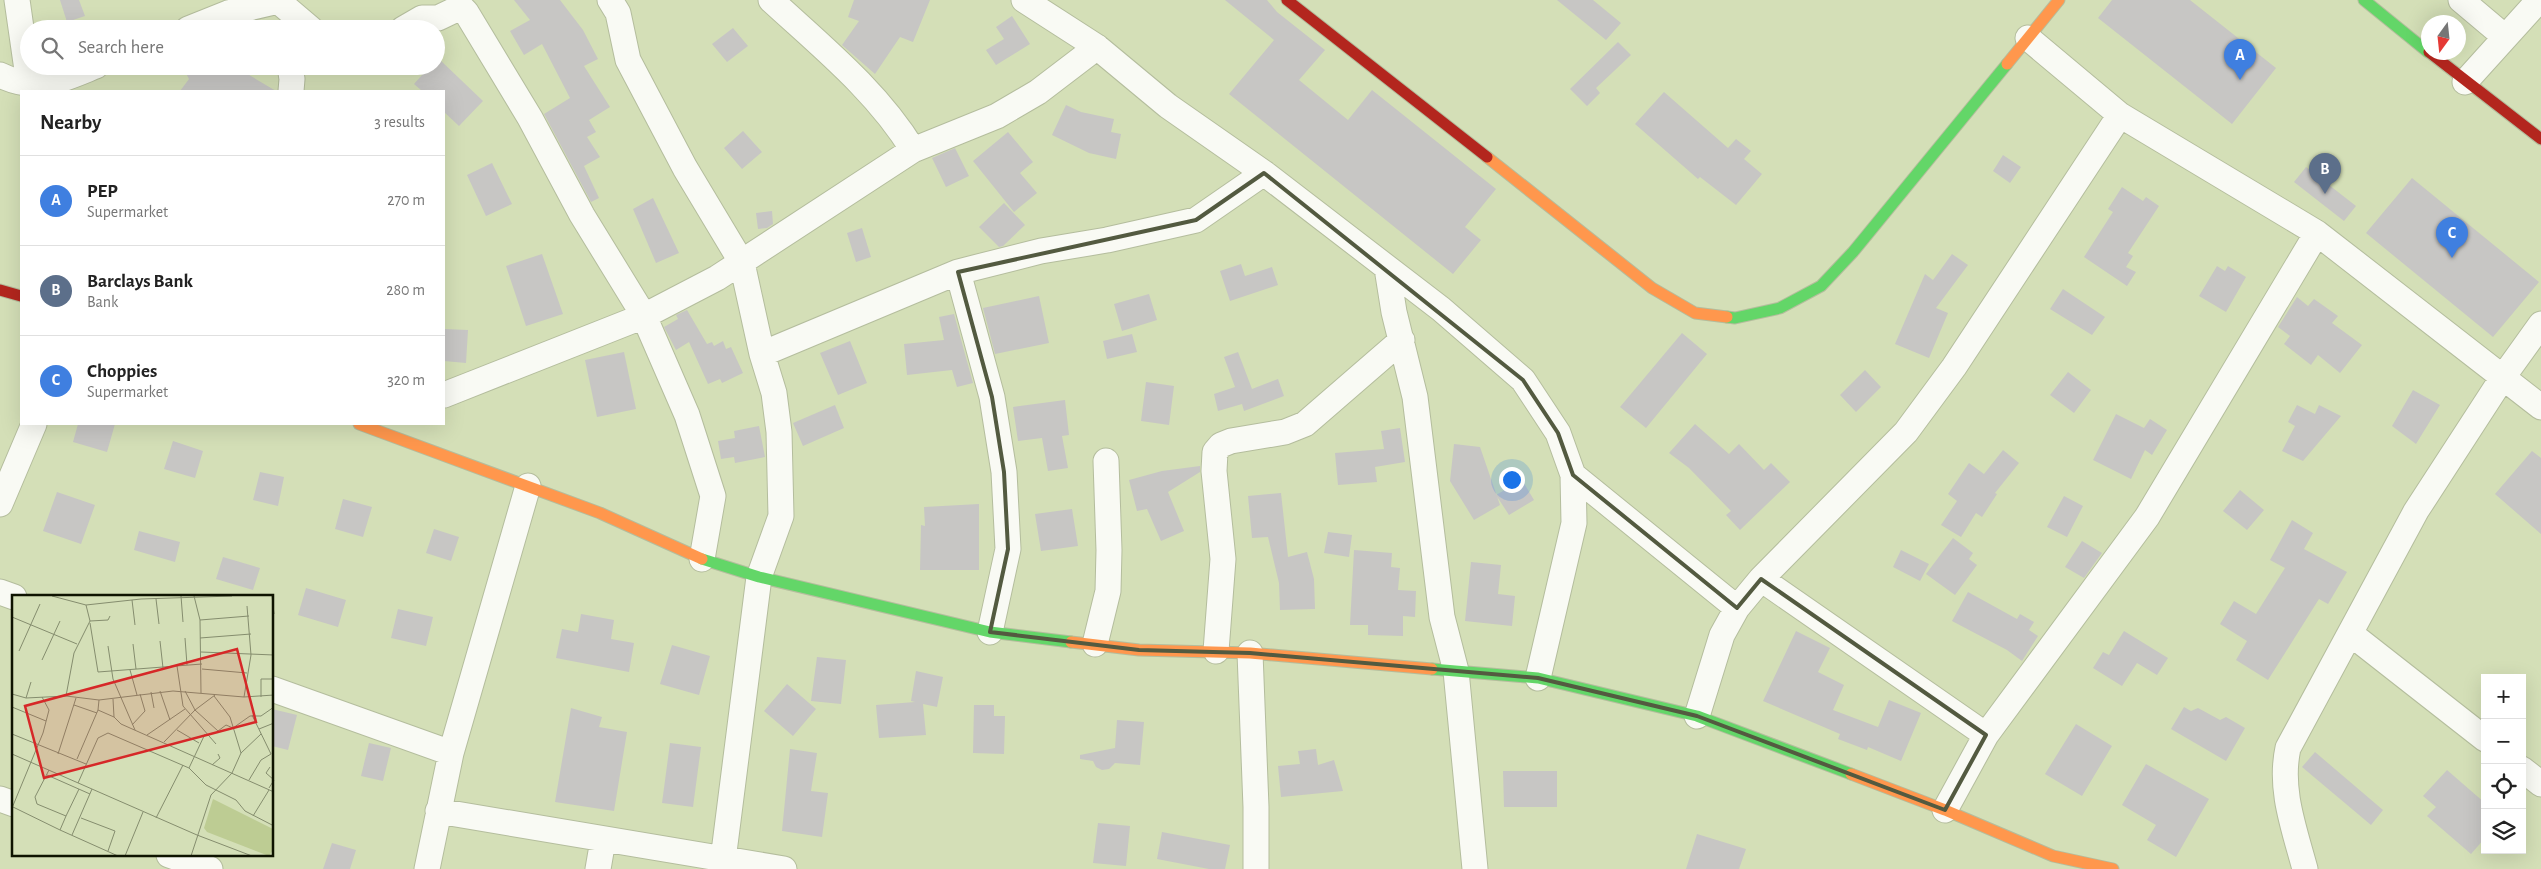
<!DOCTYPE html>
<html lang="en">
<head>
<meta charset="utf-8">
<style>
	body { margin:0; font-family:"Alegreya Sans",sans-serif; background:#f6f6f6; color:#222 }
	.controls { position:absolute; right:15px; bottom:15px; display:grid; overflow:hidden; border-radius:0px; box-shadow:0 5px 20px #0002 }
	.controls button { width:45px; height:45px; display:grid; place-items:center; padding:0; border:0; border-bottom:1px solid #e0e0e0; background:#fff; color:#222; font:25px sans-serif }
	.compass { position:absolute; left:2421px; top:15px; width:45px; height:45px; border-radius:50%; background:#fff; box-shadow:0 5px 20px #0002; rotate:195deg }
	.you { position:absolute; left:1511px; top:479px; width:18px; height:18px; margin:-12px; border:4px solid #fff; border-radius:50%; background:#1a73e8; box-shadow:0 0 0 8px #1a73e833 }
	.badge { display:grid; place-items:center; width:32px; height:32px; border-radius:50%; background:#7c3aed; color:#fff; font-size:16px; font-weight:700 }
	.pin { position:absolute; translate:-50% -41px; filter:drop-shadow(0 1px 2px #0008) }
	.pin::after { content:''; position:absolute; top:26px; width:18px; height:15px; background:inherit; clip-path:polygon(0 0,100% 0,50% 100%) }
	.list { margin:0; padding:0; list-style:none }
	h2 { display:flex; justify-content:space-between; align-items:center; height:65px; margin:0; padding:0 20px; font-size:21px }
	h2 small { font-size:16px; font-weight:400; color:#767676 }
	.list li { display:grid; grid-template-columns:32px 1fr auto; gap:15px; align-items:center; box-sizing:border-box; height:90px; padding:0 20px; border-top:1px solid #e0e0e0 }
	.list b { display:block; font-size:19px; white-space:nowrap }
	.list p { margin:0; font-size:16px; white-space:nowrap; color:#767676 }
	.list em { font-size:16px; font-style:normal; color:#767676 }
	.icon { flex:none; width:28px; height:28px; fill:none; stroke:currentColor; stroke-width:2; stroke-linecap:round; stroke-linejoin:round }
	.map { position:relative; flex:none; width:2541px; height:869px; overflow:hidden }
	.search { position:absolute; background:#fff; box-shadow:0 5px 20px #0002; left:20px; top:20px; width:425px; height:55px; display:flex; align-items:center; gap:12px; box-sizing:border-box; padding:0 18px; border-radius:28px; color:#767676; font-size:19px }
	.panel { position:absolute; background:#fff; box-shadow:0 5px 20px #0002; left:20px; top:90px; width:425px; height:335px; border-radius:0px }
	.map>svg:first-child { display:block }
	.building { fill:#c7c6c4 }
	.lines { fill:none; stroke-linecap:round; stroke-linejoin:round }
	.street-casing { stroke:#b4bd9d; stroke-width:27 }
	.fast-casing { stroke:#b4bd9d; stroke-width:13 }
	.slow-casing { stroke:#b4bd9d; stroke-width:13 }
	.jam-casing { stroke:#b4bd9d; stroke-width:13 }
	.street { stroke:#f9faf4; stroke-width:25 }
	.fast { stroke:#63d668; stroke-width:11 }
	.slow { stroke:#ff974d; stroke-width:11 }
	.jam { stroke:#b3261e; stroke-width:11 }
	.marked { fill:none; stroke:#535a40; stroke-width:4; stroke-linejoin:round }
	.inset-road { fill:none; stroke:#858d6e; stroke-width:1 }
	.view { fill:#d62828; fill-opacity:0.15; stroke:#d62828; stroke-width:2.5 }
	.inset-edge { fill:none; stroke:#0e1300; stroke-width:2.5 }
</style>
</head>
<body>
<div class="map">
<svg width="2541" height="869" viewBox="0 0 2541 869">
	<rect width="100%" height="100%" fill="#d4dfb7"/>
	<path class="building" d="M 60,0 L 79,0 L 85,16 L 67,22 Z
		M 514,0 L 560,0 L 583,30 L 598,59 L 584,66 L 610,107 L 589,120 L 596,132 L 587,137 L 600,157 L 584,166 L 599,198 L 591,202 L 544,114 L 570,98 L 542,44 L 524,55 L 510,31 L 530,20 Z
		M 854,0 L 930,0 L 913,42 L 900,37 L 875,74 L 842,45 L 859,21 L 848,17 Z
		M 1225,0 L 1267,0 L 1277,12 L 1325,50 L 1299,80 L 1348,120 L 1372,90 L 1496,189 L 1465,227 L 1481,240 L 1453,274 L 1229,94 L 1274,40 Z
		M 1557,0 L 1593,0 L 1621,23 L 1606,40 Z
		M 2112,0 L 2190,0 L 2276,68 L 2232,124 L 2098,18 Z
		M 1012,16 L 1030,44 L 996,65 L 986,50 L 1004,39 L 996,27 Z
		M 733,28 L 748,46 L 727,62 L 712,44 Z
		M 1618,42 L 1631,55 L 1596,88 L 1600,93 L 1587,106 L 1570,89 Z
		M 438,58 L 483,101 L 459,126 L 444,112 L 444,91 L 422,91 L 414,84 L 430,66 L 436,66 Z
		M 182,66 L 234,66 L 276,91 L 180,91 L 189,79 Z
		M 1664,92 L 1728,148 L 1736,139 L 1751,151 L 1744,159 L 1762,174 L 1736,205 L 1700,177 L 1698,179 L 1635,124 Z
		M 1066,105 L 1081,112 L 1114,119 L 1111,132 L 1121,134 L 1116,159 L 1089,153 L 1052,135 Z
		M 743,131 L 762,152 L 742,169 L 724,148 Z
		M 1008,132 L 1033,162 L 1020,173 L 1037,193 L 1014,212 L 973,161 Z
		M 955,148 L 969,176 L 946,187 L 932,158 Z
		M 2003,155 L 2021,167 L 2010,183 L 1993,171 Z
		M 492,163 L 512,204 L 486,216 L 467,175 Z
		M 2306,167 L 2356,206 L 2344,221 L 2294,182 Z
		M 2412,178 L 2539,282 L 2493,337 L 2366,233 Z
		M 2122,187 L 2143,201 L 2146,197 L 2159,206 L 2128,253 L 2133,256 L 2126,267 L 2136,272 L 2127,286 L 2084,257 L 2113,212 L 2108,209 Z
		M 653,198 L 679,253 L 656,263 L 633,209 Z
		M 1004,203 L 1025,225 L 1003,246 L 999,247 L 979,227 Z
		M 772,211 L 773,224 L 767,228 L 758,229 L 756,213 Z
		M 862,228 L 871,257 L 856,262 L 847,233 Z
		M 542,254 L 563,314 L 526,326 L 506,266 Z
		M 1952,254 L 1968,265 L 1936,308 L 1948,313 L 1929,358 L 1895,344 L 1925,274 L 1933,280 Z
		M 1241,264 L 1245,276 L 1272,267 L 1278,285 L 1230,301 L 1220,271 Z
		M 2217,266 L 2225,271 L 2228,266 L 2246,277 L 2226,312 L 2199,296 Z
		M 2063,289 L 2105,317 L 2092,335 L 2050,309 Z
		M 1149,294 L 1157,320 L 1122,331 L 1114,304 Z
		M 1039,296 L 1049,343 L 995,354 L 983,308 Z
		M 2297,297 L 2308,306 L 2314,299 L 2338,316 L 2332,323 L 2362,345 L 2340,373 L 2318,355 L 2311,365 L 2284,344 L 2290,336 L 2278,327 Z
		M 687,310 L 707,344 L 712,342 L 714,346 L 723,341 L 726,349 L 731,347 L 743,373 L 722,383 L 720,379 L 708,384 L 689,342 L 676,350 L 664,327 L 678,319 L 676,315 Z
		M 954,314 L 973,383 L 957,387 L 952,370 L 907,375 L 904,344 L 944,340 L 939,317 Z
		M 444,329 L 468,330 L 466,363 L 444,361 Z
		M 1682,333 L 1707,354 L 1646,428 L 1620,407 Z
		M 1132,334 L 1137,352 L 1107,359 L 1103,341 Z
		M 850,341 L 867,383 L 838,395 L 820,353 Z
		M 624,352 L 636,409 L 597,417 L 585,360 Z
		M 1238,352 L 1252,389 L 1278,379 L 1284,396 L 1244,411 L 1242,404 L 1218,411 L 1214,394 L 1235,387 L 1224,357 Z
		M 1865,370 L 1881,387 L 1856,412 L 1840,395 Z
		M 2068,372 L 2091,390 L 2074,413 L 2050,395 Z
		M 1146,382 L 1174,386 L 1169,425 L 1141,421 Z
		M 2413,390 L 2440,405 L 2416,444 L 2392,426 Z
		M 1065,400 L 1069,435 L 1062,436 L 1068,468 L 1048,471 L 1042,438 L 1018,441 L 1013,407 Z
		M 835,405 L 844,428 L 803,446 L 793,423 Z
		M 2297,405 L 2315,414 L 2319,405 L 2341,416 L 2303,461 L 2282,451 L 2295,426 L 2288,422 Z
		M 2116,414 L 2144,428 L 2150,419 L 2167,430 L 2152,455 L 2145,450 L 2131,479 L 2093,460 Z
		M 78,424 L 115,424 L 107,452 L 73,442 Z
		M 1695,424 L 1729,454 L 1739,444 L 1764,470 L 1771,463 L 1790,482 L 1740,530 L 1726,515 L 1731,511 L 1689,468 L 1669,453 Z
		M 759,426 L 765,457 L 735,463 L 734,457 L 721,459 L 718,441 L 735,438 L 734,431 Z
		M 1400,428 L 1405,462 L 1375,467 L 1377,482 L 1338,485 L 1335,453 L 1384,449 L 1381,431 Z
		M 173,441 L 203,451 L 195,478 L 164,469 Z
		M 1454,444 L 1480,447 L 1500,505 L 1474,520 L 1450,481 Z
		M 2003,450 L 2019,463 L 1995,493 L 1997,494 L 1982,517 L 1976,513 L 1961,537 L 1941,525 L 1957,501 L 1948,494 L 1969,463 L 1984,474 Z
		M 2532,451 L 2541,458 L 2541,534 L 2495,494 Z
		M 1200,466 L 1200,472 L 1168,492 L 1184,531 L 1161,541 L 1147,509 L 1137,511 L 1129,480 L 1162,471 Z
		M 260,472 L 284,477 L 278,506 L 253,500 Z
		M 1522,480 L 1534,500 L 1509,515 L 1496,495 Z
		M 2240,490 L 2264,510 L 2247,530 L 2223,511 Z
		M 57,492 L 95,505 L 81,544 L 43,531 Z
		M 1281,493 L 1288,557 L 1307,552 L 1314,579 L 1315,609 L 1280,610 L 1279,583 L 1268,537 L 1252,538 L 1248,496 Z
		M 2064,496 L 2083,506 L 2067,537 L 2047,527 Z
		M 343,499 L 372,507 L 363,537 L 335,529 Z
		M 979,504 L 979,570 L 920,570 L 921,525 L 925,526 L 924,507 Z
		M 1072,509 L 1078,546 L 1041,551 L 1035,514 Z
		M 2292,520 L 2313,533 L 2304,549 L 2347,572 L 2328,604 L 2319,599 L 2268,680 L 2236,660 L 2247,641 L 2220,624 L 2234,601 L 2256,614 L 2285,568 L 2270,560 Z
		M 434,529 L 459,537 L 451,561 L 426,553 Z
		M 139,531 L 180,542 L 175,562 L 134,550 Z
		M 1328,532 L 1352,535 L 1349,557 L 1324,553 Z
		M 1953,538 L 1973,553 L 1969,559 L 1977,565 L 1955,595 L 1926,574 Z
		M 2082,541 L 2102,553 L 2084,578 L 2065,567 Z
		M 1354,550 L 1392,553 L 1391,567 L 1400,568 L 1398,590 L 1416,591 L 1415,617 L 1403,616 L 1403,636 L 1368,635 L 1368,625 L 1350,625 Z
		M 1901,550 L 1929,564 L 1920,581 L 1893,567 Z
		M 223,557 L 260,568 L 253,590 L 216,579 Z
		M 1471,562 L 1501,565 L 1498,594 L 1515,596 L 1512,626 L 1465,621 Z
		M 306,588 L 346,600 L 338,627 L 298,615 Z
		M 1968,592 L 2017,619 L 2020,614 L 2034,622 L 2029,630 L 2038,636 L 2022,661 L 2007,650 L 1952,621 Z
		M 398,609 L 433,617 L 426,646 L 391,638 Z
		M 581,614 L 614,620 L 611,639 L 634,643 L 629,672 L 556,658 L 562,629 L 578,632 Z
		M 1796,631 L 1830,648 L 1818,672 L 1844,685 L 1833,710 L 1878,727 L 1889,700 L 1921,713 L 1901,761 L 1868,747 L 1867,750 L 1838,739 L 1840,734 L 1763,701 Z
		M 2124,631 L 2168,658 L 2157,675 L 2137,663 L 2122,686 L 2093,668 L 2103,652 L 2109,655 Z
		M 672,645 L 710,656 L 699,695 L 660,684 Z
		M 817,657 L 846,660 L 841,704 L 811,701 Z
		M 916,671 L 943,677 L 937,707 L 923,704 L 926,735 L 879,738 L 876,705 L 915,702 L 911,701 Z
		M 787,684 L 816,709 L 793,736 L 764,711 Z
		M 974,705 L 994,705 L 994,716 L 1005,716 L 1004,754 L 973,753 Z
		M 2184,707 L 2191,711 L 2198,708 L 2220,720 L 2226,717 L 2245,728 L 2226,761 L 2171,729 Z
		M 571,708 L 602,717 L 599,727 L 627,732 L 614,811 L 555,802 Z
		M 272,709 L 297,715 L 288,750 L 272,746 Z
		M 1117,720 L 1144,722 L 1140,765 L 1115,763 L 1109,769 L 1102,770 L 1096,767 L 1093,761 L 1080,759 L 1080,755 L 1115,748 Z
		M 2076,724 L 2112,746 L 2082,796 L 2045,774 Z
		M 369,743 L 391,748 L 383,781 L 361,776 Z
		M 670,743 L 701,747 L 693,807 L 662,803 Z
		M 790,749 L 817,753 L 811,791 L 828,793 L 822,837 L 782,831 Z
		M 1316,749 L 1318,765 L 1334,760 L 1343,791 L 1281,797 L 1278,766 L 1300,764 L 1298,751 Z
		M 2315,752 L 2383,810 L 2371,825 L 2302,767 Z
		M 2146,764 L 2209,799 L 2176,857 L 2147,840 L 2156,825 L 2122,805 Z
		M 2447,770 L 2485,803 L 2485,838 L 2471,854 L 2427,816 L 2436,807 L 2423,796 Z
		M 1503,771 L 1557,771 L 1557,807 L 1504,807 Z
		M 1098,823 L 1130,826 L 1126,866 L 1093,863 Z
		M 1162,832 L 1230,845 L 1225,869 L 1209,869 L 1157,859 Z
		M 1697,834 L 1746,849 L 1739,869 L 1686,869 Z
		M 332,843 L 356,850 L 350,869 L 323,869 Z"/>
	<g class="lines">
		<defs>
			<path id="street" d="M 17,0 L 29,84
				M 610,0 L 618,13 L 628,60 L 685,168 L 742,263 L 762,354 L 774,393 L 779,432 L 781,516 L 759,577 L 723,860
				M 771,0 C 821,46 877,91 913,150
				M 1024,0 L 1097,47 L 1168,106 L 1264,173 L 1441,309 L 1523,380 L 1558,433 L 1573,475 L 1574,523 L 1538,678
				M 2461,0 L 2505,37
				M 188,29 L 228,13 L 278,1 L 311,29
				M 403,29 L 422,18 L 438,18 L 461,7 L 466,12 L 530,118 L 582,215 L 644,316 L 687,415 L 713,496 L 702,559
				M 2028,38 L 2120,115 L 2317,233 L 2541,407
				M 290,66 L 292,79 L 291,91
				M 0,75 C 36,93 61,80 96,66
				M 2465,82 L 2539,0
				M 1387,268 L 1394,312 L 1415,397 L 1442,617 L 1456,671 L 1475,869
				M 958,272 L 992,397 L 1004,472 L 1008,549 L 990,632
				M 762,354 L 958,272 L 1041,251 L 1107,240 L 1196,220 L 1264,173
				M 444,395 L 644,316 L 717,278 L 913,150 L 997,116 L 1038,92 L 1097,47
				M 1573,475 L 1737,608
				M 0,504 L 34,424
				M 1761,579 L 1986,735
				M 0,592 L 14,597
				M 2351,634 L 2485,739
				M 1095,644 L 1108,591 L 1109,550 L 1106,461
				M 1216,651 L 1223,559 L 1214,471 L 1215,452 L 1221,445 L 1231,441 L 1285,432 L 1305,424 L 1402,340
				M 1250,653 L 1256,807 L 1256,869
				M 272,689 L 451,753
				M 1697,716 L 1722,635 L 1737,608 L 1761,579 L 1906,432 L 1954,367 L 2120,115
				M 2522,769 L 2541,784
				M 0,799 L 14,804
				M 1945,810 L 1986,735 L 2147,517 L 2317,233
				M 438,811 L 784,869
				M 169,855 L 210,869
				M 427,869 L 451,753 L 528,486
				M 598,869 L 603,840
				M 2305,869 C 2294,828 2279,789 2288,748 L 2416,511 L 2503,377 L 2541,324"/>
			<path id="fast" d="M 2364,0 L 2428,52
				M 1727,317 L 1735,318 L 1780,308 L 1821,286 L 1853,252 L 2007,64
				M 702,559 L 759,577 L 990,632 L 1071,642
				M 1432,669 L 1538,678 L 1697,716 L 1851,774"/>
			<path id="slow" d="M 2007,64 L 2059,0
				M 1487,157 L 1652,288 L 1695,313 L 1727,317
				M 359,424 L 600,513 L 702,559
				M 1071,642 L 1139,650 L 1250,653 L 1432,669
				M 1851,774 L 1945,810 L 2053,856 L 2113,869"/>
			<path id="jam" d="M 1287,0 L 1487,157
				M 2429,52 L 2541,139
				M 0,290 L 21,296"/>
		</defs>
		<use href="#street" class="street-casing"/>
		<use href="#fast" class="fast-casing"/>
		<use href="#slow" class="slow-casing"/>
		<use href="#jam" class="jam-casing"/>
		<use href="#street" class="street"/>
		<use href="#fast" class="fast"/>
		<use href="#slow" class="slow"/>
		<use href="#jam" class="jam"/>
	</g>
	<path class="marked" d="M 1264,173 L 1523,380 L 1558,433 L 1573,475 L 1737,608 L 1761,579 L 1986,735 L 1945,810 L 1697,716 L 1538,678 L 1250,653 L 1139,650 L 990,632 L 1008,549 L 1004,472 L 992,397 L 958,272 L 1196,220 Z"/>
	<g transform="translate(12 595)">
		<rect width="261" height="261" fill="#d4dfb7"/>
		<path d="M 201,204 L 261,234 L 261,255 L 257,261 L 195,237 L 192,233 Z" fill="#bdcc93"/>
		<path class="inset-road" d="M 40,1 L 74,10 L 129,4 L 220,1M 169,1 L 171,27M 182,1 L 188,25 L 189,98M 260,1 L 262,19M 144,4 L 147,29M 120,5 L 123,30M 0,22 L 65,49M 188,25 L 237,21M 78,26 L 96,25 L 98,21M 78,28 L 86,77 L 190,69M 173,43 L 175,70M 188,43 L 239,39M 148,46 L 151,73M 121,49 L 124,74M 96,51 L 101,84 L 123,135M 7,56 L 28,9M 189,57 L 262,60M 30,65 L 48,26M 165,71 L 171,111 L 204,149M 190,74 L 235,78M 118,75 L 125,100M 148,96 L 158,125M 173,96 L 183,115 L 206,136 L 214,130 L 221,133 L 238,121 L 249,121 L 262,112M 139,97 L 142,113M 0,99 L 14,103 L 54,101 L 87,105 L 161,96 L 232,102 L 262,100M 54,101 L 62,58 L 78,26 L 74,10M 232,102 L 239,60 L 235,11M 249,102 L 249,84 L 262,84M 14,103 L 19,87M 101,104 L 102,122 L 109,129 L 262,197M 62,110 L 85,118M 0,112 L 34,126M 86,115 L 102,122M 240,120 L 259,159M 120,130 L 133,116 L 128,99M 247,134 L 262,128M 165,135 L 187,148M 0,139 L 74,169M 135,140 L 173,114M 152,147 L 183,115 L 203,100M 229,158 L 249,139M 0,159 L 185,240 L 240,261M 46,159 L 64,103M 65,164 L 86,115 L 87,105M 200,170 L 208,163 L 206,159M 177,173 L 193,139M 37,175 L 23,202 L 25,209 L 54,221 L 67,194M 35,180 L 78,199M 237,185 L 249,165 L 259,159M 66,188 L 86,143 L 96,138 L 177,173 L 194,190 L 224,205 L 233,216 L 262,231M 257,193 L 262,185 L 254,178 L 258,172M 1,212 L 48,235 L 54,221M 0,213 L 31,138 L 37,115 L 30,102M 241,221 L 257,195M 69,223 L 103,236 L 96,256M 144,223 L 171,170M 48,235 L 106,261M 60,240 L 80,194M 113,261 L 131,217M 179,261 L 199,200 L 220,178 L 229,158 L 218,122 L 202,101"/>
		<path class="view" d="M 225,54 L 244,127 L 32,183 L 13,111 Z"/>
		<rect width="261" height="261" class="inset-edge"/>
	</g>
</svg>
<div class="controls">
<button>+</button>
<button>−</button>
<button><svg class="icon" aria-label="locate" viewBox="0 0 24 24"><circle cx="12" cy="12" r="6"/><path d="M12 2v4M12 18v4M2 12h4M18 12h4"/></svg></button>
<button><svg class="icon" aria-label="layers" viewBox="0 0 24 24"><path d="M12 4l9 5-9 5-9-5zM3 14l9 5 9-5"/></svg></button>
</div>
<svg class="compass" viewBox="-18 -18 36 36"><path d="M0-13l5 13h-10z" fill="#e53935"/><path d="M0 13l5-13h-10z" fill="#767676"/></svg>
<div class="you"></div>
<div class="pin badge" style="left:2240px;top:80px;background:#3f7fe0">A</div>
<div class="pin badge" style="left:2325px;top:194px;background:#5c6f8a">B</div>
<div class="pin badge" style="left:2452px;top:258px;background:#3f7fe0">C</div>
<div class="search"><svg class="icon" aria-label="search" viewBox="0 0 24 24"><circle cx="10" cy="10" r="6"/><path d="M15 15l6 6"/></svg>Search here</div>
<section class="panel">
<h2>Nearby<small>3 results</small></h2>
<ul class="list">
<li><span class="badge" style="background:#3f7fe0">A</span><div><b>PEP</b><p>Supermarket</p></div><em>270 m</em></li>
<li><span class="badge" style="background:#5c6f8a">B</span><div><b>Barclays Bank</b><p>Bank</p></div><em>280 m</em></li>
<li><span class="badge" style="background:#3f7fe0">C</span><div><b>Choppies</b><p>Supermarket</p></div><em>320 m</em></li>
</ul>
</section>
</div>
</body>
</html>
